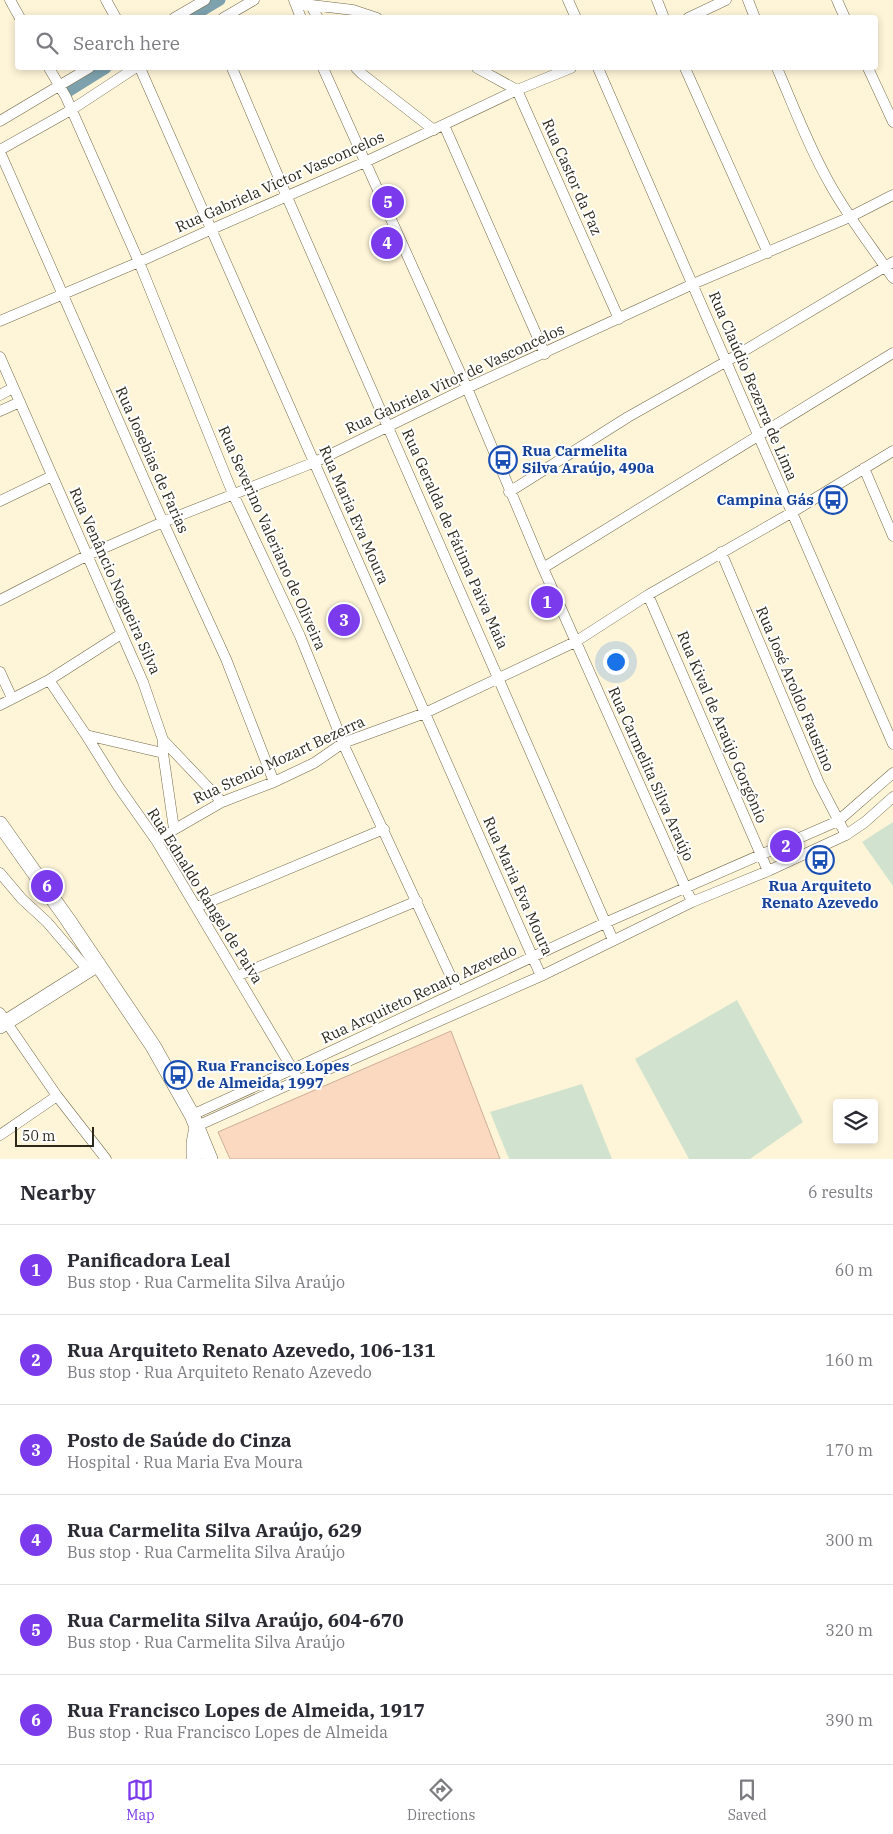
<!DOCTYPE html>
<html lang="en">
<head>
<meta charset="utf-8">
<style>
	body { margin:0; font-family:"IBM Plex Serif",serif; background:#f7f7f7; color:#2b2b33 }
	.controls { position:absolute; right:15px; bottom:15px; display:grid; overflow:hidden; border-radius:5px; box-shadow:0 2px 8px #0003 }
	.controls button { width:45px; height:45px; display:grid; place-items:center; padding:0; border:0; border-bottom:1px solid #e1e1e2; background:#fff; color:#2b2b33; font:25px sans-serif }
	.scale { position:absolute; left:15px; bottom:12px; width:79px; box-sizing:border-box; padding-left:5px; border:2px solid #2c281a; border-top:0; font-size:14px; line-height:18px; white-space:nowrap; color:#2c281a; -webkit-text-stroke:4px #fff; paint-order:stroke }
	.you { position:absolute; left:615px; top:661px; width:18px; height:18px; margin:-12px; border:4px solid #fff; border-radius:50%; background:#1a73e8; box-shadow:0 0 0 8px #1a73e833 }
	.badge { display:grid; place-items:center; width:32px; height:32px; border-radius:50%; background:#7c3aed; color:#fff; font-size:16px; font-weight:700 }
	.pin { position:absolute; translate:-50% -50%; border:2px solid #fff; box-shadow:0 1px 5px #0006 }
	.list { margin:0; padding:0; list-style:none }
	h2 { display:flex; justify-content:space-between; align-items:center; height:65px; margin:0; padding:0 20px; font-size:21px }
	h2 small { font-size:16px; font-weight:400; color:#7c7c81 }
	.list li { display:grid; grid-template-columns:32px 1fr auto; gap:15px; align-items:center; box-sizing:border-box; height:90px; padding:0 20px; border-top:1px solid #e1e1e2 }
	.list b { display:block; font-size:19px; white-space:nowrap }
	.list p { margin:0; font-size:16px; white-space:nowrap; color:#7c7c81 }
	.list em { font-size:16px; font-style:normal; color:#7c7c81 }
	.icon { flex:none; width:28px; height:28px; fill:none; stroke:currentColor; stroke-width:2; stroke-linecap:round; stroke-linejoin:round }
	.map { position:relative; flex:none; width:893px; height:1159px; overflow:hidden }
	.search { position:absolute; background:#fff; box-shadow:0 2px 8px #0003; left:15px; right:15px; top:15px; height:55px; display:flex; align-items:center; gap:12px; box-sizing:border-box; padding:0 18px; border-radius:5px; color:#7c7c81; font-size:19px }
	.sheet { height:605px; background:#fff }
	nav { display:flex; justify-content:space-around; align-items:center; box-sizing:border-box; height:70px; border-top:1px solid #e1e1e2; background:#fff; font-size:14px; color:#7c7c81 }
	nav a { display:grid; justify-items:center; gap:2px }
	nav .on { color:#7c3aed }
	.map>svg:first-child { display:block }
	.green { fill:#d1e3ce }
	.lines { fill:none; stroke-linecap:round; stroke-linejoin:round }
	.canal { stroke:#7da2ae; stroke-width:11 }
	.building { fill:#fbd9c1; stroke:#cdad96 }
	.street-casing { stroke:#736948; stroke-width:11 }
	.secondary-casing { stroke:#736948; stroke-width:16 }
	.street { stroke:#fff; stroke-width:10 }
	.secondary { stroke:#fff; stroke-width:15 }
	.labels { text-anchor:middle; stroke-width:4; stroke-linejoin:round; paint-order:stroke }
	.street-label { font-size:15px; fill:#2c281a; stroke:#fff }
	.transit-label { font-size:15px; font-weight:bold; fill:#164399; stroke:#fff; text-anchor:start }
</style>
</head>
<body>
<div class="map">
<svg width="893" height="1159" viewBox="0 0 893 1159">
	<rect width="100%" height="100%" fill="#fef5d8"/>
	<path class="green" d="M 893,822 L 893,886 L 862,842 Z
		M 737,1000 L 803,1122 L 750,1159 L 689,1159 L 635,1059 Z
		M 582,1084 L 612,1159 L 509,1159 L 490,1112 Z"/>
	<g class="lines">
		<path class="canal" d="M 190,18 L 220,0
			M 66,93 L 106,68"/>
	</g>
	<path class="building" d="M 451,1031 L 500,1159 L 230,1159 L 218,1132 Z"/>
	<g class="lines">
		<defs>
			<path id="street" d="M 10,0 L 20,18
				M 106,0 L 116,18
				M 294,0 L 301,18
				M 568,0 L 576,18
				M 657,0 L 664,18
				M 748,0 L 755,18
				M 837,0 L 845,18
				M 295,3 L 353,10 L 377,18
				M 310,4 L 318,18
				M 174,18 L 205,0
				M 223,18 L 254,0
				M 688,18 L 726,0
				M 49,68 L 66,97 L 139,262 L 233,494 L 300,636 L 346,750 L 458,992
				M 140,68 L 541,976
				M 232,68 L 287,197 L 613,940
				M 323,68 L 467,388 L 543,568 L 692,902
				M 356,68 L 362,74 L 434,130
				M 477,68 L 517,90 L 619,319
				M 598,68 L 893,744
				M 685,68 L 768,253
				M 777,68 C 794,107 809,148 831,186 C 849,218 872,247 893,278
				M 868,68 L 893,122
				M 0,121 L 89,68
				M 444,125 L 545,354
				M 0,150 L 71,110 L 135,68
				M 0,152 L 163,522 L 226,659 L 274,782
				M 0,321 L 139,262 L 212,229 L 365,162 L 517,90 L 571,68
				M 0,357 L 143,682 L 163,740 L 222,802
				M 0,395 L 13,388
				M 0,411 L 20,402
				M 864,468 L 893,536
				M 509,492 L 628,417 L 727,361 L 893,262
				M 0,501 L 52,476
				M 721,552 L 819,783 L 846,835
				M 543,568 L 893,353
				M 648,595 L 768,871
				M 0,600 L 88,555 L 163,522 L 315,462 L 467,388 L 693,284 L 850,217 L 893,195
				M 0,672 L 12,698
				M 49,680 L 86,735 L 118,786 L 156,840 L 296,1075
				M 0,705 L 49,680 L 121,634
				M 86,735 L 163,753
				M 163,740 L 163,753 L 174,829
				M 156,840 L 222,802 L 274,782 L 314,763 L 343,743 L 425,713 L 575,642 L 648,595 L 791,513 L 893,451
				M 0,873 L 22,899 L 47,922 L 88,970
				M 197,907 L 384,829
				M 237,976 L 417,901
				M 0,1013 L 57,1096 L 106,1159
				M 192,1115 L 293,1069 L 607,922 L 838,821 L 893,773
				M 197,1126 L 299,1080 L 344,1063 L 541,976 L 692,902 L 768,871 L 846,835 L 865,822 L 893,797
				M 0,1135 L 57,1096"/>
			<path id="secondary" d="M 0,824 L 68,920 L 153,1046 L 192,1115 L 210,1159
				M 0,1026 L 98,964
				M 194,1159 L 194,1143 L 197,1127"/>
		</defs>
		<use href="#street" class="street-casing"/>
		<use href="#secondary" class="secondary-casing"/>
		<use href="#street" class="street"/>
		<use href="#secondary" class="secondary"/>
	</g>
	<defs>
		<symbol id="bus-ring" viewBox="-11 -11 22 22"><circle r="9.5" fill="#fff" stroke="#1a4fb4" stroke-width="1.5"/><path d="M-5-6H5V4H4V6H2V4H-2V6H-4V4H-5ZM-3.5-4V0h7V-4ZM-3.5 1.2v1.5H-2V1.2ZM2 1.2v1.5H3.5V1.2Z" fill="#1a4fb4"/></symbol>
	</defs>
	<g fill-rule="evenodd">
		<use href="#bus-ring" x="487" y="444" width="32" height="32"/>
		<use href="#bus-ring" x="817" y="484" width="32" height="32"/>
		<use href="#bus-ring" x="804" y="844" width="32" height="32"/>
		<use href="#bus-ring" x="162" y="1059" width="32" height="32"/>
	</g>
	<g class="labels">
		<g class="street-label">
			<text transform="translate(572 177) rotate(66)" y="5">Rua Castor da Paz</text>
			<text transform="translate(280 182) rotate(-24)" y="5">Rua Gabriela Victor Vasconcelos</text>
			<text transform="translate(455 379) rotate(-25)" y="5">Rua Gabriela Vitor de Vasconcelos</text>
			<text transform="translate(753 386) rotate(67)" y="5">Rua Claúdio Bezerra de Lima</text>
			<text transform="translate(152 460) rotate(66)" y="5">Rua Josebias de Farias</text>
			<text transform="translate(354 515) rotate(66)" y="5">Rua Maria Eva Moura</text>
			<text transform="translate(272 538) rotate(66)" y="5">Rua Severino Valeriano de Oliveira</text>
			<text transform="translate(455 539) rotate(66)" y="5">Rua Geralda de Fátima Paiva Maia</text>
			<text transform="translate(115 581) rotate(66)" y="5">Rua Venâncio Nogueira Silva</text>
			<text transform="translate(795 689) rotate(67)" y="5">Rua José Aroldo Faustino</text>
			<text transform="translate(722 727) rotate(67)" y="5">Rua Kival de Araújo Gorgônio</text>
			<text transform="translate(279 760) rotate(-25)" y="5">Rua Stenio Mozart Bezerra</text>
			<text transform="translate(651 774) rotate(66)" y="5">Rua Carmelita Silva Araújo</text>
			<text transform="translate(518 886) rotate(66)" y="5">Rua Maria Eva Moura</text>
			<text transform="translate(205 896) rotate(58)" y="5">Rua Ednaldo Rangel de Paiva</text>
			<text transform="translate(419 994) rotate(-25)" y="5">Rua Arquiteto Renato Azevedo</text>
		</g>
		<g class="transit-label">
			<text x="522" y="456">Rua Carmelita<tspan x="522" dy="17">Silva Araújo, 490a</tspan></text>
			<text x="814" y="505" text-anchor="end">Campina Gás</text>
			<text x="820" y="891" text-anchor="middle">Rua Arquiteto<tspan x="820" dy="17">Renato Azevedo</tspan></text>
			<text x="197" y="1071">Rua Francisco Lopes<tspan x="197" dy="17">de Almeida, 1997</tspan></text>
		</g>
	</g>
</svg>
<div class="controls">
<button><svg class="icon" aria-label="layers" viewBox="0 0 24 24"><path d="M12 4l9 5-9 5-9-5zM3 14l9 5 9-5"/></svg></button>
</div>
<div class="scale">50 m</div>
<div class="you"></div>
<div class="pin badge" style="left:547px;top:602px">1</div>
<div class="pin badge" style="left:786px;top:846px">2</div>
<div class="pin badge" style="left:344px;top:620px">3</div>
<div class="pin badge" style="left:387px;top:243px">4</div>
<div class="pin badge" style="left:388px;top:202px">5</div>
<div class="pin badge" style="left:47px;top:886px">6</div>
<div class="search"><svg class="icon" aria-label="search" viewBox="0 0 24 24"><circle cx="10" cy="10" r="6"/><path d="M15 15l6 6"/></svg>Search here</div>
</div>
<section class="sheet">
<h2>Nearby<small>6 results</small></h2>
<ul class="list">
<li><span class="badge">1</span><div><b>Panificadora Leal</b><p>Bus stop · Rua Carmelita Silva Araújo</p></div><em>60 m</em></li>
<li><span class="badge">2</span><div><b>Rua Arquiteto Renato Azevedo, 106-131</b><p>Bus stop · Rua Arquiteto Renato Azevedo</p></div><em>160 m</em></li>
<li><span class="badge">3</span><div><b>Posto de Saúde do Cinza</b><p>Hospital · Rua Maria Eva Moura</p></div><em>170 m</em></li>
<li><span class="badge">4</span><div><b>Rua Carmelita Silva Araújo, 629</b><p>Bus stop · Rua Carmelita Silva Araújo</p></div><em>300 m</em></li>
<li><span class="badge">5</span><div><b>Rua Carmelita Silva Araújo, 604-670</b><p>Bus stop · Rua Carmelita Silva Araújo</p></div><em>320 m</em></li>
<li><span class="badge">6</span><div><b>Rua Francisco Lopes de Almeida, 1917</b><p>Bus stop · Rua Francisco Lopes de Almeida</p></div><em>390 m</em></li>
</ul>
</section>
<nav>
<a class="on"><svg class="icon" aria-label="map" viewBox="0 0 24 24"><path d="M3 6l6-2 6 2 6-2v14l-6 2-6-2-6 2zM9 4v14M15 6v14"/></svg>Map</a>
<a><svg class="icon" aria-label="directions" viewBox="0 0 24 24"><path d="M12 3l9 9-9 9-9-9zM9 14v-3h6M13 9l2 2-2 2"/></svg>Directions</a>
<a><svg class="icon" aria-label="saved" viewBox="0 0 24 24"><path d="M7 4h10v16l-5-4-5 4z"/></svg>Saved</a>
</nav>
</body>
</html>
